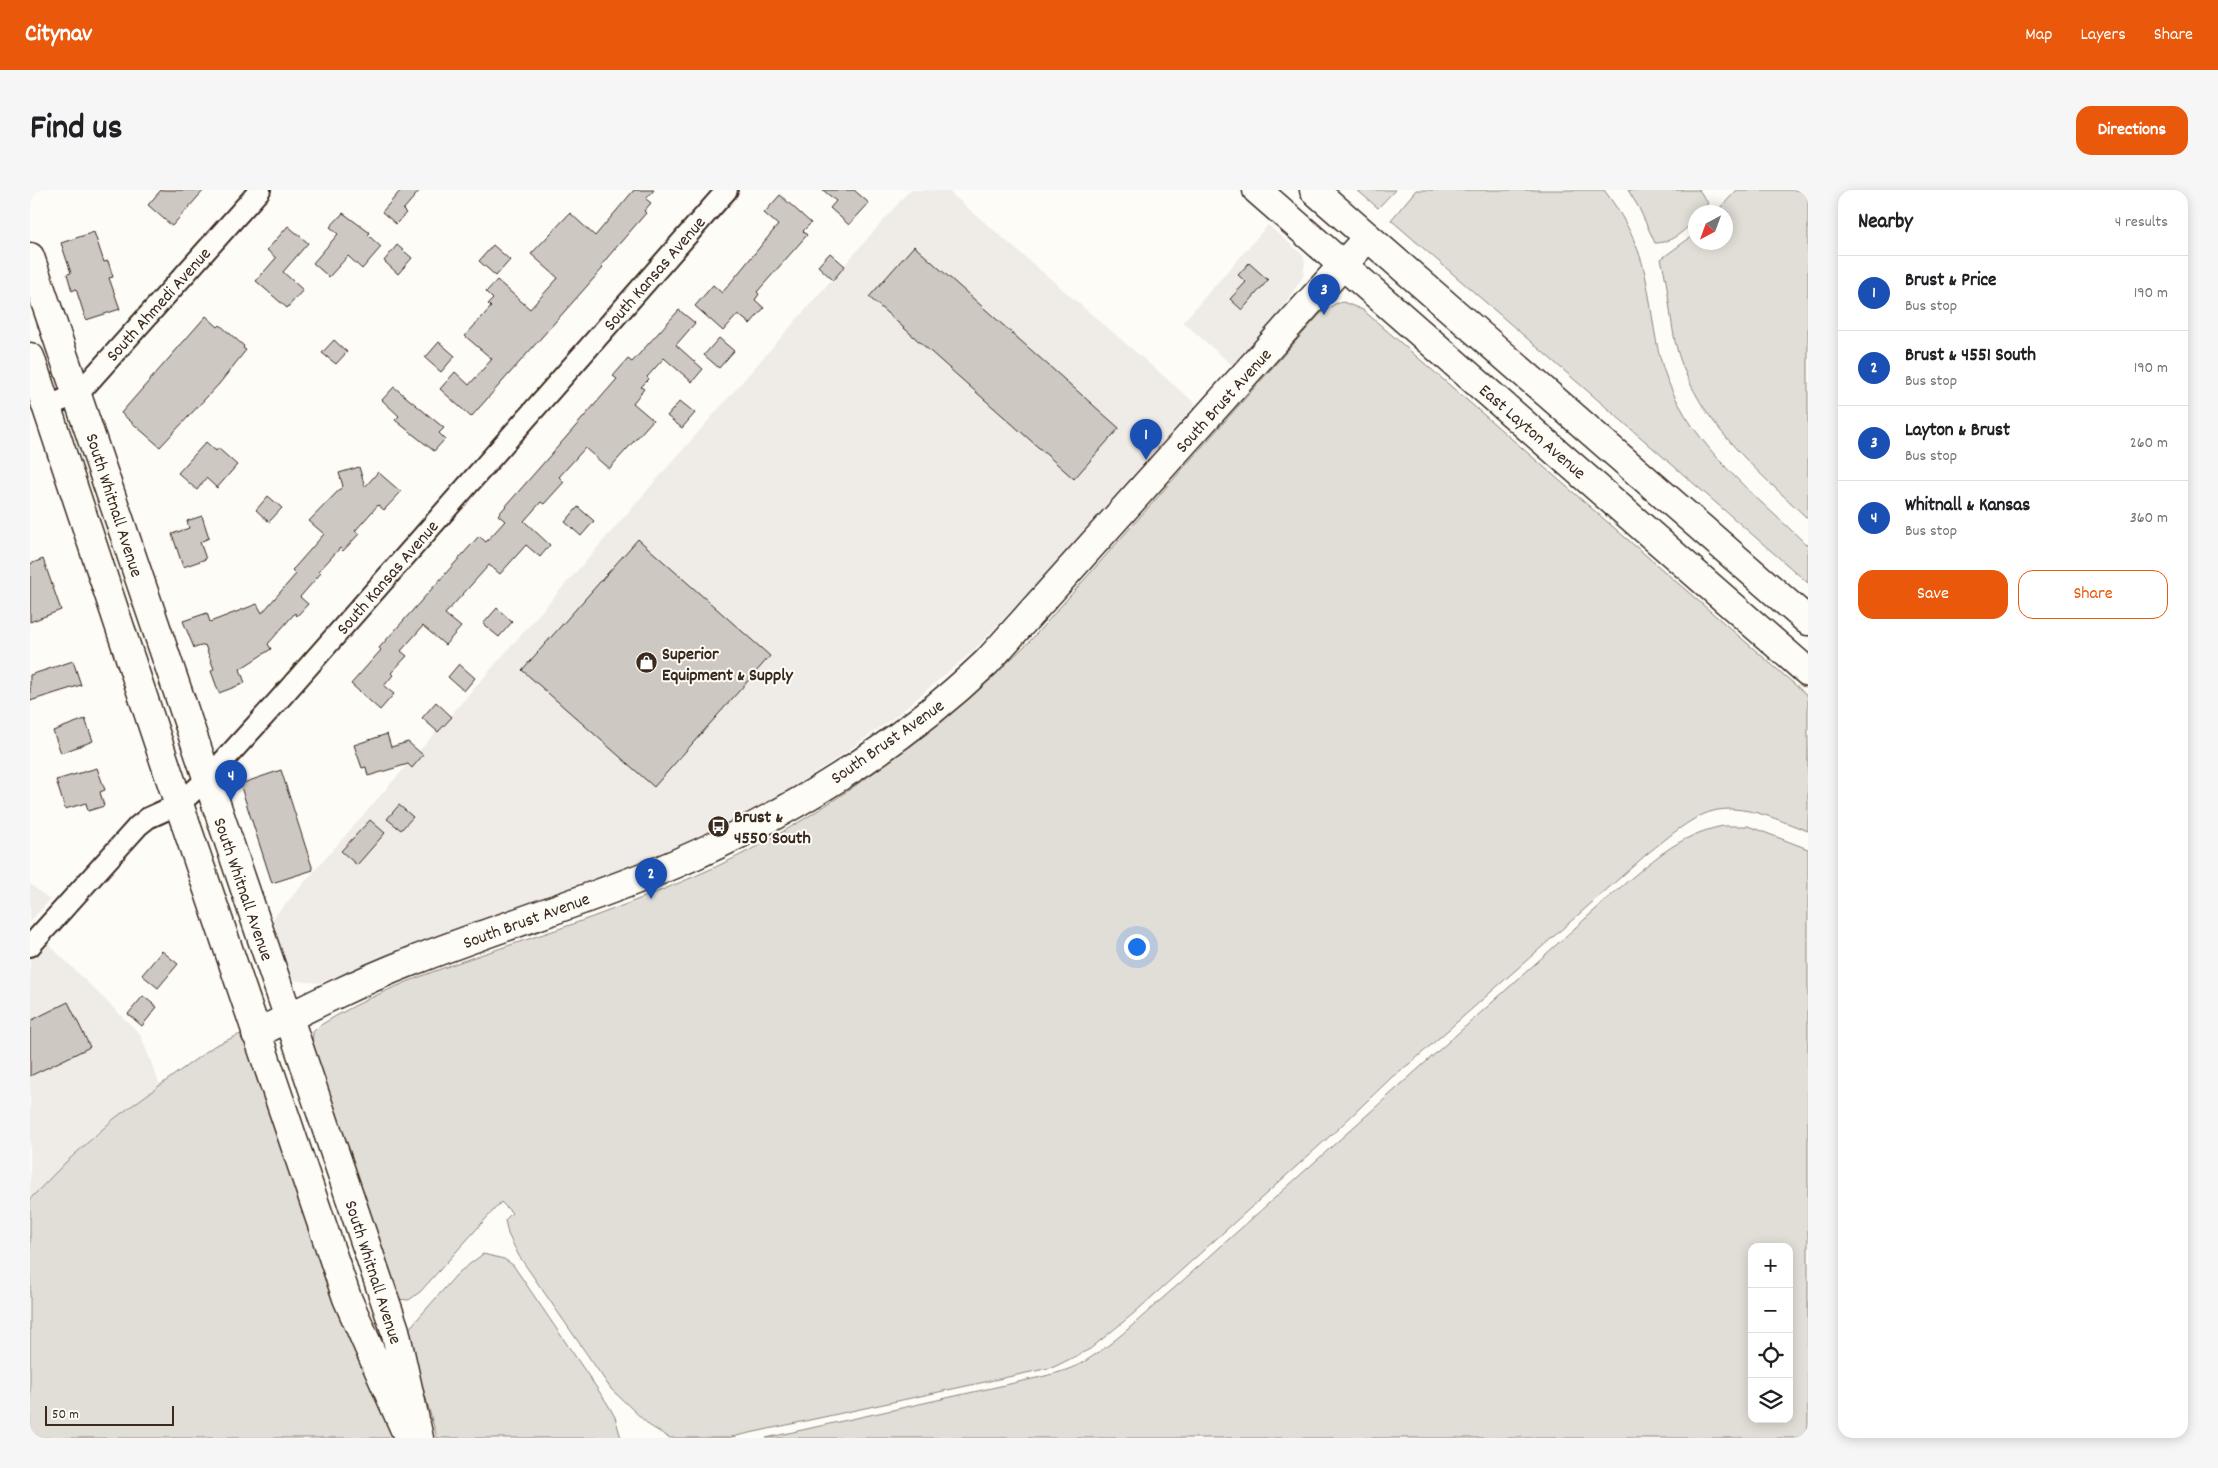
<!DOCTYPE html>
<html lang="en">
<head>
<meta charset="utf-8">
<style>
	body { margin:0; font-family:Dekko,sans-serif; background:#f6f6f6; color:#202124 }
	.controls { position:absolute; right:15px; bottom:15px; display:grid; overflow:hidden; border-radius:10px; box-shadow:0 2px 12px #0003 }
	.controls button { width:45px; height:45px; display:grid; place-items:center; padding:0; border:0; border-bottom:1px solid #e0e0e0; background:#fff; color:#202124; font:25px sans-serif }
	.compass { position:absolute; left:1658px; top:15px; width:45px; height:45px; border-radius:50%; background:#fff; box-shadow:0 2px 12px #0003; rotate:221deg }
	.scale { position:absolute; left:15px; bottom:12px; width:129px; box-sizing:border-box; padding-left:5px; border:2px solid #3b2a1e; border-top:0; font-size:14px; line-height:18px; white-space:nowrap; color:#3b2a1e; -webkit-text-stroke:4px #fdfcf7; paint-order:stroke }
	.you { position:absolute; left:1106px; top:756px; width:18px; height:18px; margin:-12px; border:4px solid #fff; border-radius:50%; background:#1a73e8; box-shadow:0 0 0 8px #1a73e833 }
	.badge { display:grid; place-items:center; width:32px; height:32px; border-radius:50%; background:#ea580c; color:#fff; font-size:16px; font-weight:700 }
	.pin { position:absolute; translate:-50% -41px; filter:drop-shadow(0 1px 2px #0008) }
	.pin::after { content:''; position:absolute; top:26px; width:18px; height:15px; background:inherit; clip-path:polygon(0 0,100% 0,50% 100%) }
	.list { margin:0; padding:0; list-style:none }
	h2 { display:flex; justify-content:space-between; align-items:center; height:65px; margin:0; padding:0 20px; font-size:21px }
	h2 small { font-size:16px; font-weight:400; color:#757577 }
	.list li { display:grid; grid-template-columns:32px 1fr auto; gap:15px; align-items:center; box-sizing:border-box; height:75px; padding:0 20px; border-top:1px solid #e0e0e0 }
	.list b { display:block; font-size:19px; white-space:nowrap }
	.list p { margin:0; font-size:16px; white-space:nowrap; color:#757577 }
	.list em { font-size:16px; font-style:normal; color:#757577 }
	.actions { display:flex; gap:10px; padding:15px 20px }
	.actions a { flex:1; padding:11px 0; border:1px solid #ea580c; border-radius:15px; text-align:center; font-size:18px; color:#ea580c }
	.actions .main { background:#ea580c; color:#fff }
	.icon { flex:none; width:28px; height:28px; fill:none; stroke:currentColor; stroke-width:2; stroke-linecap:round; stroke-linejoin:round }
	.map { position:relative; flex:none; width:1778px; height:1248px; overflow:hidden; border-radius:15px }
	header { display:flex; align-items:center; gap:30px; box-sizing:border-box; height:70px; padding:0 25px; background:#ea580c; color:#fff }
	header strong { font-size:24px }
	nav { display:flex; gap:28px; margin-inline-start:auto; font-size:18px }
	.intro { display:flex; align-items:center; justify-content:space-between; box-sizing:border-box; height:120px; padding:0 30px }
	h1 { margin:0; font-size:35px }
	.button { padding:12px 22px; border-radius:15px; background:#ea580c; color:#fff; font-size:18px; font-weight:700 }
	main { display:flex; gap:30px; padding:0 30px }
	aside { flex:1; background:#fff; border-radius:15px; box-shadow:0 2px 12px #0003 }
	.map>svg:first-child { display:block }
	.built { fill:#efece7 }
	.green { fill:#e1ded7; stroke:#8e847a; fill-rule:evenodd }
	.building { fill:#cdc8c2; stroke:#3b2a1e }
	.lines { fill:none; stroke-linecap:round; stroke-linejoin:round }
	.street-casing { stroke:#3b2a1e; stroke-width:24 }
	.secondary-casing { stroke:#3b2a1e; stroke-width:31 }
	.street { stroke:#fdfcf7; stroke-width:20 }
	.secondary { stroke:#fdfcf7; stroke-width:28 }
	.labels { text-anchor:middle; stroke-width:4; stroke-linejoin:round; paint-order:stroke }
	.street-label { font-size:18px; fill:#3b2a1e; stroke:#fdfcf7 }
	.poi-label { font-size:18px; font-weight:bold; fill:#3b2a1e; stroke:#fdfcf7; text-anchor:start }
</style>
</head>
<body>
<header>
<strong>Citynav</strong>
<nav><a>Map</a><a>Layers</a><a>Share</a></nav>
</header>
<div class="intro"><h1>Find us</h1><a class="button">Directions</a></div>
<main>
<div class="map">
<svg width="1778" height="1248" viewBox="0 0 1778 1248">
	<rect width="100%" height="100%" fill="#fdfcf7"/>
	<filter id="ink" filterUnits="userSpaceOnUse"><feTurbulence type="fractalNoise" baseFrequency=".02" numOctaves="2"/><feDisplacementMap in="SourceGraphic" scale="10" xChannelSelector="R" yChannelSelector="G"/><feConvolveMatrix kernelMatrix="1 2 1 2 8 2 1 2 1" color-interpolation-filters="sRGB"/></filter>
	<g filter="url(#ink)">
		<path class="built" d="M 880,0 L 917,0 L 1166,214 L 1001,400 L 942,462 L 865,527 L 803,571 L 750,605 L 704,630 L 621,670 L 546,698 L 418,741 L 290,793 L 267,791 L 259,786 L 238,734 Z
			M 1238,35 L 1273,65 L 1275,72 L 1273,87 L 1247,126 L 1202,175 L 1153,132 Z
			M 0,694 L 20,710 L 0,732 Z
			M 0,736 L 110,844 L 130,895 L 85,928 L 35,973 L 0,1009 Z"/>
		<path class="green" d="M 1327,0 L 1365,0 L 1348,18 Z
			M 1386,0 L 1574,0 C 1594,26 1610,57 1616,89 C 1623,123 1624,156 1637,189 C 1664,258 1726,306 1778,356 L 1778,393 L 1361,30 Z
			M 1598,0 L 1669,0 L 1678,13 L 1672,22 L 1666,22 L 1665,29 C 1655,41 1641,53 1625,53 L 1609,18 Z
			M 1707,0 L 1778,0 L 1778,329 C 1726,279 1670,234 1648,163 C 1639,132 1640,100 1631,69 L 1665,44 L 1666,52 L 1696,52 L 1696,22 L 1686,22 Z
			M 1313,112 L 1333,120 L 1778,506 L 1778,641 C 1750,631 1719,615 1688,620 C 1663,624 1638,648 1618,663 L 1383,871 L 1362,887 L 1310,937 L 1103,1124 L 1060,1159 L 1024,1177 L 697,1248 L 640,1248 L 620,1236 L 581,1199 L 489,1066 L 478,1044 L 475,1030 L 482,1023 L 471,1012 L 390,1102 L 379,1110 L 366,1109 L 282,858 L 283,842 L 289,836 C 379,780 483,758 581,720 C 628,702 676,683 720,660 C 823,605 915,533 999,452 L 1290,124 L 1305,114 Z
			M 1693,636 L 1718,636 L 1778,659 L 1778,1248 L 736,1248 L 1011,1187 C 1027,1183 1043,1179 1057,1170 C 1091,1149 1119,1119 1149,1094 L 1585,702 C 1620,673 1647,645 1693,636 ZM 1722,1057 L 1759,1057 L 1759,1229 L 1722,1229 Z
			M 215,842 L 304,1105 L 363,1248 L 0,1248 L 0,1009 L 35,973 L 85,928 L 184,856 Z
			M 453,1064 L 474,1069 L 483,1075 L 577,1213 L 585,1227 L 591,1248 L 407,1248 L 377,1141 L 428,1083 Z"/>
		<path class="building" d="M 131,0 L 174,0 L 142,36 L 118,15 Z
			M 371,0 L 390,0 L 373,20 L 376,23 L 366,34 L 352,22 Z
			M 604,0 L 624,0 L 616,9 L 621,13 L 614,21 L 616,23 L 577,68 L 571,76 L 573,78 L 441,227 L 410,199 L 425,182 L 439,195 L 462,169 L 435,146 L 461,117 L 458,114 L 463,109 L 456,102 L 467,90 L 500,119 L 528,88 L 501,64 L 540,23 L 565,46 Z
			M 793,0 L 824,0 L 839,13 L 819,35 L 800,18 L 806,11 Z
			M 750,5 L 781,33 L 773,41 L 777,45 L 727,102 L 729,104 L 725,110 L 734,118 L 720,134 L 708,124 L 693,141 L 665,116 L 683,95 L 692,103 L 748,35 L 734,23 Z
			M 313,23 L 340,43 L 338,45 L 351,57 L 332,79 L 318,66 L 299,87 L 283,73 L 308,44 L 300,37 Z
			M 258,36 L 278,53 L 253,82 L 273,100 L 257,118 L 226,91 L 246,68 L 237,60 Z
			M 64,42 L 74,72 L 78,71 L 83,87 L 79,88 L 90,119 L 56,130 L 46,99 L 42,101 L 37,84 L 41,83 L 31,53 Z
			M 367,55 L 382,68 L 368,84 L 354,71 Z
			M 463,55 L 480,70 L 466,86 L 449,71 Z
			M 884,56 L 1089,238 L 1044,289 L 839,107 Z
			M 800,63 L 815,76 L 803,90 L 788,76 Z
			M 1219,73 L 1238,90 L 1212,120 L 1200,109 L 1216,92 L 1208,85 Z
			M 649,120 L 665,133 L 646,155 L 673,179 L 662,192 L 634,168 L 617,187 L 619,189 L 611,197 L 614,199 L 603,213 L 623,230 L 579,279 L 555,258 L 529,287 L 534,292 L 514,314 L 511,312 L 494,331 L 520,355 L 510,367 L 496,355 L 470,384 L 459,375 L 415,424 L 431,437 L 415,455 L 393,436 L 371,461 L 377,466 L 361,483 L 363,485 L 354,496 L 364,504 L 350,520 L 321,494 L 351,460 L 349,458 L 449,346 L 456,352 L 475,331 L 468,325 L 587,189 L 583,186 L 598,169 L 602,172 Z
			M 176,126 L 188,137 L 190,135 L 214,156 L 213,158 L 216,160 L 189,194 L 130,257 L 91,223 Z
			M 689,148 L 704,161 L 689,178 L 674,165 Z
			M 304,150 L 317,162 L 306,174 L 292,163 Z
			M 409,152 L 425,166 L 411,182 L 395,168 Z
			M 364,197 L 414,238 L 409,243 L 415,249 L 404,261 L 365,230 L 369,226 L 352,210 Z
			M 650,211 L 665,223 L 652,238 L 637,226 Z
			M 176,252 L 186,261 L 188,258 L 207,275 L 187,298 L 176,288 L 167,300 L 148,283 Z
			M 329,277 L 335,297 L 348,282 L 371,302 L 354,320 L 348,315 L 325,341 L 329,344 L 313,361 L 310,358 L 289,381 L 291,383 L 270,407 L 278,414 L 267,426 L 265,423 L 238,454 L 241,459 L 210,479 L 215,493 L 189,503 L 181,481 L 184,479 L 175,455 L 164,458 L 153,431 L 177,423 L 180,432 L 227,414 L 232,423 L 266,384 L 262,380 L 266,376 L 294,344 L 279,331 L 313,296 L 309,283 Z
			M 238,306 L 252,318 L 239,332 L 226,320 Z
			M 548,317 L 564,331 L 551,346 L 535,332 Z
			M 172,326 L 179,348 L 170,352 L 176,369 L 153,377 L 142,344 L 159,338 L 157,331 Z
			M 608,349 L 740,466 L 624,597 L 492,480 Z
			M 13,369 L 31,420 L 0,432 L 0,374 Z
			M 467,418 L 482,432 L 469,447 L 453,434 Z
			M 43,471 L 51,495 L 0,511 L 0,485 Z
			M 429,474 L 445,488 L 434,501 L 418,487 Z
			M 406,512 L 422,527 L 408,542 L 392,528 Z
			M 55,529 L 63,551 L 31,563 L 23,541 Z
			M 357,544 L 361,557 L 378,552 L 393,565 L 382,578 L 378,574 L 338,586 L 336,577 L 332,578 L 324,555 Z
			M 67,578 L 75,600 L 70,602 L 74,616 L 58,621 L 56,613 L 35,619 L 26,590 Z
			M 251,580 L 283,680 L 242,693 L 210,594 Z
			M 369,615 L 383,627 L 371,640 L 357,629 Z
			M 340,630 L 355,643 L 327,675 L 311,661 Z
			M 132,761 L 148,774 L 128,798 L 112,785 Z
			M 113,806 L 127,817 L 112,836 L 98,824 Z
			M 38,812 L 60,857 L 0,886 L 0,831 Z"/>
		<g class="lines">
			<defs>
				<path id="street" d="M 18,216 L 48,204 L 230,0
					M 0,756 L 108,636 L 118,628 L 149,614 L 177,589 L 248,511 L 697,0"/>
				<path id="secondary" d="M 1227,0 L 1778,482
					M 1284,0 L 1778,431
					M 0,67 L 365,1140 L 389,1248
					M 0,167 L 138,582 L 317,1108 L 376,1242
					M 226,844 C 277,818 328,792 380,772 C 468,737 558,711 645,674 C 758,625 868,557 957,472 L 1338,47"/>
			</defs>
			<use href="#street" class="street-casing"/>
			<use href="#secondary" class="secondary-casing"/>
			<use href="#street" class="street"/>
			<use href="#secondary" class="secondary"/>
		</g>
	</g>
	<defs>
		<symbol id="shop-disc" viewBox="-11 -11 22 22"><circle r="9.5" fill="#3b2a1e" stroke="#fdfcf7"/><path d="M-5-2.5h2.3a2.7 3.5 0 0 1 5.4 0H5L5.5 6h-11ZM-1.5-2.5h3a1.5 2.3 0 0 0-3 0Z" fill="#fff"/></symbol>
		<symbol id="bus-disc" viewBox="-11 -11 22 22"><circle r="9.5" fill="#3b2a1e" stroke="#fdfcf7"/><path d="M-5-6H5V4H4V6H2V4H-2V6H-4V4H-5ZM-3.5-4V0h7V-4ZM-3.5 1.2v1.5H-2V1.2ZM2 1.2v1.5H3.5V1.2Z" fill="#fff"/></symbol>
	</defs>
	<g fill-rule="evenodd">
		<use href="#shop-disc" x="604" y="460" width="25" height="25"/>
		<use href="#bus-disc" x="676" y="624" width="25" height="25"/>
	</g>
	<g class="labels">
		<g class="street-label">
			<text transform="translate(624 83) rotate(-49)" y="6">South Kansas Avenue</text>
			<text transform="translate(128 114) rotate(-48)" y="6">South Ahmedi Avenue</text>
			<text transform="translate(1193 210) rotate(-48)" y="6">South Brust Avenue</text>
			<text transform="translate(1503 241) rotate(41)" y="6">East Layton Avenue</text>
			<text transform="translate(85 315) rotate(72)" y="6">South Whitnall Avenue</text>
			<text transform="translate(357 387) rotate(-49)" y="6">South Kansas Avenue</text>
			<text transform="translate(857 551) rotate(-35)" y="6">South Brust Avenue</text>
			<text transform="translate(214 699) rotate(71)" y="6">South Whitnall Avenue</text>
			<text transform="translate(496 730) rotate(-20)" y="6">South Brust Avenue</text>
			<text transform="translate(344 1082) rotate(72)" y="6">South Whitnall Avenue</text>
		</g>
		<g class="poi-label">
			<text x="632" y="469">Superior<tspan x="632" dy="21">Equipment &amp; Supply</tspan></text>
			<text x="704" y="632">Brust &amp;<tspan x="704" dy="21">4550 South</tspan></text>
		</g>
	</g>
</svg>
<div class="controls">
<button>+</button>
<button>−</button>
<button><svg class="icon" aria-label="locate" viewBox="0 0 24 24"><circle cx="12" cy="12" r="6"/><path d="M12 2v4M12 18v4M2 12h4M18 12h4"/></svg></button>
<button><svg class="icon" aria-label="layers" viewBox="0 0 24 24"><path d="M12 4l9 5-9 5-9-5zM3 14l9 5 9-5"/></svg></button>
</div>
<svg class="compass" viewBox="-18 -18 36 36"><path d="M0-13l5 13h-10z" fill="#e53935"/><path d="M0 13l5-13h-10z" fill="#757577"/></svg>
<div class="scale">50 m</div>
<div class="you"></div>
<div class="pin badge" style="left:1116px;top:270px;background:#1a4fb4">1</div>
<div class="pin badge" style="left:621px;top:709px;background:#1a4fb4">2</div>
<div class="pin badge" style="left:1294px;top:125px;background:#1a4fb4">3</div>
<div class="pin badge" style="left:201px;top:611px;background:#1a4fb4">4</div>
</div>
<aside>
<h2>Nearby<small>4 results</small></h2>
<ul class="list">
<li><span class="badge" style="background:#1a4fb4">1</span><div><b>Brust &amp; Price</b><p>Bus stop</p></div><em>190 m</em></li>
<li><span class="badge" style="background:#1a4fb4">2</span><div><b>Brust &amp; 4551 South</b><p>Bus stop</p></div><em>190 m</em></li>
<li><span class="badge" style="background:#1a4fb4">3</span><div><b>Layton &amp; Brust</b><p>Bus stop</p></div><em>260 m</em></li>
<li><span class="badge" style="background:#1a4fb4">4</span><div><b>Whitnall &amp; Kansas</b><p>Bus stop</p></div><em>360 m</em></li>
</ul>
<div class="actions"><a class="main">Save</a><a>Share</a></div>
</aside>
</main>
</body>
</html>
